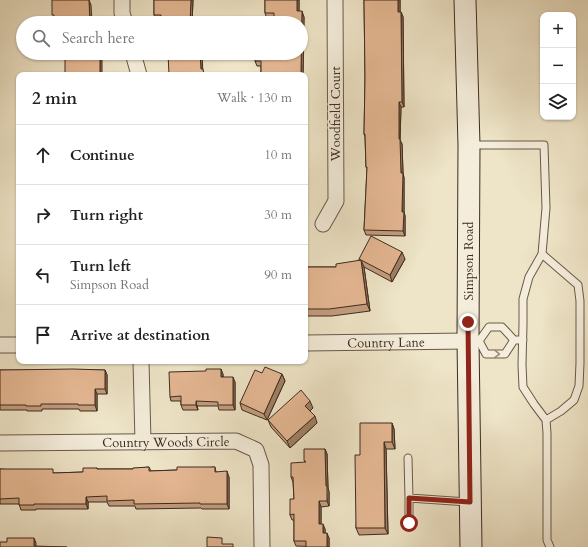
<!DOCTYPE html>
<html lang="en">
<head>
<meta charset="utf-8">
<style>
	body { margin:0; font-family:Cardo,serif; background:#f2f2f2; color:#222 }
	.controls { position:absolute; right:12px; top:12px; display:grid; overflow:hidden; border-radius:8px; box-shadow:0 1px 3px #0004 }
	.controls button { width:36px; height:36px; display:grid; place-items:center; padding:0; border:0; border-bottom:1px solid #e0e0e0; background:#fff; color:#222; font:20px sans-serif }
	.stop { position:absolute; width:12px; height:12px; margin:-9px; border:3px solid #8f2418; border-radius:50%; background:#fff }
	.stop.end { background:#8f2418; border-color:#fff; box-shadow:0 1px 4px #0008 }
	.list { margin:0; padding:0; list-style:none }
	h2 { display:flex; justify-content:space-between; align-items:center; height:52px; margin:0; padding:0 16px; font-size:17px }
	h2 small { font-size:13px; font-weight:400; color:#767676 }
	.list li { display:grid; grid-template-columns:26px 1fr auto; gap:12px; align-items:center; box-sizing:border-box; height:60px; padding:0 16px; border-top:1px solid #e0e0e0 }
	.list b { display:block; font-size:15px; white-space:nowrap }
	.list p { margin:0; font-size:13px; white-space:nowrap; color:#767676 }
	.list em { font-size:13px; font-style:normal; color:#767676 }
	.icon { flex:none; width:22px; height:22px; fill:none; stroke:currentColor; stroke-width:2; stroke-linecap:round; stroke-linejoin:round }
	.map { position:relative; flex:none; width:588px; height:547px; overflow:hidden }
	.search { position:absolute; background:#fff; box-shadow:0 1px 3px #0004; left:16px; top:16px; width:292px; height:44px; display:flex; align-items:center; gap:10px; box-sizing:border-box; padding:0 14px; border-radius:22px; color:#767676; font-size:15px }
	.panel { position:absolute; background:#fff; box-shadow:0 1px 3px #0004; left:16px; top:72px; width:292px; height:292px; border-radius:8px }
	.map>svg:first-child { display:block }
	.lines { fill:none; stroke-linecap:round; stroke-linejoin:round }
	.lane-casing { stroke:#6a5949; stroke-width:9 }
	.street-casing { stroke:#6a5949; stroke-width:17 }
	.secondary-casing { stroke:#3e2b1f; stroke-width:23 }
	.lane { stroke:#f4eddb; stroke-width:7 }
	.street { stroke:#f4eddb; stroke-width:15 }
	.secondary { stroke:#f4eddb; stroke-width:21 }
	.wall { fill:#c49d7e; stroke:#3e2b1f }
	.shaded-wall { fill:#a08066; stroke:#3e2b1f }
	.building { fill:#e4b792; stroke:#3e2b1f }
	.oneway { stroke:#998c7d }
	.route { stroke:#8f2418; stroke-width:5 }
	.labels { text-anchor:middle; stroke-width:3.5; stroke-linejoin:round; paint-order:stroke }
	.street-label { font-size:13px; fill:#3e2b1f; stroke:#f4eddb }
</style>
</head>
<body>
<div class="map">
<svg width="588" height="547" viewBox="0 0 588 547">
	<rect width="100%" height="100%" fill="#eee4c7"/>
	<filter id="stains"><feTurbulence type="fractalNoise" baseFrequency=".005" numOctaves="4"/><feColorMatrix values="0 0 0 0 .2 0 0 0 0 .09 0 0 0 0 .02 0 0 0 .5 -.17"/></filter>
	<radialGradient id="worn" r=".72"><stop offset=".6" stop-color="#630" stop-opacity="0"/><stop offset="1" stop-color="#630" stop-opacity=".3"/></radialGradient>
	<g class="lines">
		<defs>
			<path id="lane" d="M 470,145 L 544,145 L 546,208 L 542,254 L 529,277 L 523,299 L 523,324 L 522,365 L 523,387 L 534,404 L 546,420 L 547,433 L 547,540 L 550,547
				M 542,254 L 578,285 L 580,301 L 580,363 L 579,386 L 574,400 L 561,411 L 546,420
				M 479,341 L 489,327 L 502,327 L 514,340 L 523,340
				M 479,341 L 486,354 L 505,354 L 514,340
				M 408,458 L 409,498
				M 409,523 L 409,498 L 468,502"/>
			<g id="street">
				<path d="M 122,0 L 122,13 L 125,23"/>
				<path d="M 133,53 L 139,75"/>
				<path d="M 323,224 L 336,201 L 335,0"/>
				<path id="s1" d="M 305,343 L 468,341"/>
				<path d="M 0,345 L 19,345"/>
				<path d="M 141,361 L 143,442"/>
				<path id="s2" d="M 0,443 L 236,441 L 256,450 L 261,465 L 262,547"/>
			</g>
			<path id="secondary" d="M 465,0 L 469,145 L 468,341 L 471,547"/>
		</defs>
		<use href="#lane" class="lane-casing"/>
		<use href="#street" class="street-casing"/>
		<use href="#secondary" class="secondary-casing"/>
		<use href="#lane" class="lane"/>
		<use href="#street" class="street"/>
		<use href="#secondary" class="secondary"/>
	</g>
	<path class="wall" d="M 154,0 L 193,0 L 192,23 L 156,21 L 154,15 Z
		M 265,0 L 299,0 L 299,11 L 304,17 L 303,75 L 261,75 L 261,66 L 257,66 L 255,61 L 301,53 L 274,19 L 267,19 L 265,13 Z
		M 364,0 L 400,0 L 400,12 L 401,12 L 403,17 L 404,107 L 401,107 L 400,140 L 402,144 L 403,173 L 404,178 L 404,212 L 405,216 L 405,236 L 366,235 L 364,230 L 367,169 L 366,167 L 365,137 L 364,134 L 365,78 Z
		M 359,259 L 405,259 L 392,282 L 364,267 L 370,311 L 332,316 L 306,316 L 305,314 L 305,267 L 336,267 L 359,261 Z
		M 0,370 L 105,370 L 107,375 L 107,394 L 97,394 L 97,411 L 80,411 L 79,409 L 42,409 L 42,411 L 27,411 L 27,410 L 0,410 Z
		M 262,373 L 282,374 L 285,381 L 267,420 L 242,410 L 240,403 Z
		M 223,374 L 223,377 L 235,382 L 235,410 L 219,410 L 218,406 L 197,406 L 198,410 L 183,410 L 181,405 L 181,401 L 171,401 L 170,397 Z
		M 313,408 L 310,411 L 317,423 L 290,448 L 271,427 L 268,420 Z
		M 392,423 L 394,429 L 395,449 L 386,449 L 388,534 L 359,535 L 356,528 L 360,455 Z
		M 325,449 L 327,454 L 328,488 L 329,492 L 329,506 L 321,507 L 321,524 L 325,529 L 325,533 L 329,538 L 329,547 L 296,546 L 294,541 L 294,520 L 292,520 L 290,515 L 294,499 L 293,482 L 291,477 L 305,462 L 304,460 Z
		M 149,467 L 151,471 L 177,470 L 215,467 L 216,472 L 229,477 L 229,509 L 202,509 L 201,508 L 136,509 L 135,506 L 109,506 L 107,502 L 88,502 L 88,509 L 36,509 L 36,510 L 21,510 L 19,504 L 0,504 L 0,469 L 55,473 L 83,472 L 97,468 L 98,469 L 133,469 Z"/>
	<path class="shaded-wall" d="M 89,0 L 91,5 L 92,23 L 90,23 Z
		M 191,0 L 193,0 L 192,23 L 190,23 Z
		M 297,0 L 299,0 L 299,17 L 297,11 Z
		M 398,0 L 400,0 L 400,17 L 398,12 Z
		M 302,11 L 304,17 L 303,75 L 301,75 Z
		M 401,12 L 403,17 L 404,107 L 402,102 Z
		M 100,53 L 102,58 L 102,75 L 100,75 Z
		M 200,53 L 202,53 L 203,75 L 201,69 Z
		M 399,102 L 401,107 L 400,140 L 402,144 L 403,173 L 404,178 L 404,212 L 405,216 L 405,236 L 403,231 L 401,173 L 399,139 Z
		M 402,252 L 405,259 L 392,282 L 390,275 Z
		M 361,260 L 364,267 L 370,311 L 367,304 Z
		M 221,369 L 223,374 L 223,382 L 221,377 Z
		M 105,370 L 107,375 L 107,394 L 105,389 Z
		M 282,374 L 285,381 L 267,420 L 264,414 Z
		M 233,377 L 235,382 L 235,410 L 233,405 Z
		M 95,389 L 97,394 L 97,411 L 95,405 Z
		M 196,401 L 197,406 L 198,410 L 196,405 Z
		M 310,401 L 313,408 L 308,413 L 305,406 Z
		M 315,416 L 317,423 L 290,448 L 287,441 Z
		M 392,423 L 394,429 L 395,449 L 392,442 Z
		M 384,442 L 386,449 L 388,534 L 385,528 Z
		M 325,449 L 327,454 L 328,488 L 329,492 L 329,506 L 327,501 L 326,486 Z
		M 227,471 L 229,477 L 229,509 L 227,504 Z
		M 86,497 L 88,502 L 88,509 L 86,504 Z
		M 319,501 L 321,507 L 321,529 L 319,524 Z
		M 323,524 L 325,529 L 325,538 L 323,533 Z
		M 327,533 L 329,538 L 329,547 L 327,547 Z
		M 34,538 L 36,543 L 36,547 L 34,547 Z"/>
	<path class="building" d="M 52,0 L 89,0 L 90,23 L 54,23 L 54,15 L 52,15 Z
		M 154,0 L 191,0 L 190,23 L 160,23 L 161,15 L 154,15 Z
		M 265,0 L 297,0 L 297,11 L 302,11 L 301,75 L 261,75 L 261,61 L 255,61 L 255,53 L 301,53 L 301,23 L 274,23 L 274,13 L 265,13 Z
		M 364,0 L 398,0 L 398,12 L 401,12 L 402,102 L 399,102 L 399,139 L 400,139 L 401,173 L 403,173 L 402,212 L 404,212 L 403,231 L 364,230 L 367,167 L 366,167 L 365,134 L 364,134 L 365,78 Z
		M 65,53 L 100,53 L 100,75 L 65,75 Z
		M 168,53 L 200,53 L 201,69 L 203,69 L 204,75 L 169,75 Z
		M 371,236 L 402,252 L 390,275 L 359,259 Z
		M 361,260 L 367,304 L 329,309 L 305,309 L 305,267 L 336,267 L 336,264 Z
		M 265,367 L 282,374 L 264,414 L 240,403 L 255,370 L 262,373 Z
		M 73,369 L 105,370 L 105,389 L 95,389 L 95,405 L 78,405 L 78,404 L 41,404 L 41,406 L 26,406 L 26,405 L 0,405 L 0,370 Z
		M 206,369 L 221,369 L 221,377 L 233,377 L 233,405 L 218,405 L 218,402 L 196,401 L 196,405 L 181,405 L 181,396 L 170,397 L 169,372 L 206,371 Z
		M 301,390 L 310,401 L 305,406 L 315,416 L 287,441 L 268,420 Z
		M 360,423 L 392,423 L 392,442 L 384,442 L 385,528 L 356,528 L 355,455 L 360,455 Z
		M 304,449 L 325,449 L 326,486 L 327,486 L 327,501 L 319,501 L 319,524 L 323,524 L 323,533 L 327,533 L 327,547 L 306,547 L 306,541 L 294,541 L 294,514 L 290,515 L 290,499 L 294,499 L 293,477 L 291,477 L 291,463 L 306,462 L 304,460 Z
		M 149,467 L 149,471 L 177,470 L 177,467 L 215,467 L 215,472 L 227,471 L 227,504 L 200,504 L 200,503 L 134,504 L 134,500 L 107,501 L 107,496 L 86,497 L 86,504 L 34,504 L 34,505 L 19,505 L 19,498 L 0,499 L 0,469 L 53,469 L 53,473 L 83,472 L 83,468 L 97,468 L 97,469 L 133,469 L 133,468 Z
		M 207,537 L 222,538 L 222,544 L 233,544 L 233,547 L 207,547 Z
		M 7,538 L 34,538 L 34,546 L 67,547 L 0,547 L 0,542 L 7,542 Z"/>
	<defs><path id="oneway-chevron" d="M-2-3.5L2.5 0L-2 3.5" fill="none" stroke-width="1.6" stroke-linecap="round" stroke-linejoin="round"/></defs>
	<use class="oneway" href="#oneway-chevron" transform="translate(497 354) rotate(1)"/>
	<g class="lines">
		<path class="route" d="M 409,523 L 409,498 L 470,502 L 468,322"/>
	</g>
	<g class="labels">
		<g class="street-label">
			<text transform="translate(335 114) rotate(-90)" y="5">Woodfield Court</text>
			<text transform="translate(468 261) rotate(-90)" y="5">Simpson Road</text>
			<text dy="5" stroke="none"><textPath href="#s1" startOffset="81">Country Lane</textPath></text>
			<text dy="5" stroke="none"><textPath href="#s2" startOffset="166">Country Woods Circle</textPath></text>
		</g>
	</g>
	<rect width="100%" height="100%" filter="url(#stains)"/>
	<rect width="100%" height="100%" fill="url(#worn)"/>
</svg>
<div class="controls">
<button>+</button>
<button>−</button>
<button><svg class="icon" aria-label="layers" viewBox="0 0 24 24"><path d="M12 4l9 5-9 5-9-5zM3 14l9 5 9-5"/></svg></button>
</div>
<div class="stop" style="left:409px;top:523px"></div>
<div class="stop end" style="left:468px;top:322px"></div>
<div class="search"><svg class="icon" aria-label="search" viewBox="0 0 24 24"><circle cx="10" cy="10" r="6"/><path d="M15 15l6 6"/></svg>Search here</div>
<section class="panel">
<h2>2 min<small>Walk · 130 m</small></h2>
<ul class="list">
<li><svg class="icon" aria-label="ahead" viewBox="0 0 24 24"><path d="M12 20V5M6 11l6-6 6 6"/></svg><div><b>Continue</b></div><em>10 m</em></li>
<li><svg class="icon" aria-label="right" viewBox="0 0 24 24"><path d="M7 20v-9h11M14 6l5 5-5 5"/></svg><div><b>Turn right</b></div><em>30 m</em></li>
<li><svg class="icon" aria-label="left" viewBox="0 0 24 24"><path d="M17 20v-9H6M10 6l-5 5 5 5"/></svg><div><b>Turn left</b><p>Simpson Road</p></div><em>90 m</em></li>
<li><svg class="icon" aria-label="arrive" viewBox="0 0 24 24"><path d="M6 21V4h12l-3 4 3 4H6"/></svg><div><b>Arrive at destination</b></div></li>
</ul>
</section>
</div>
</body>
</html>
